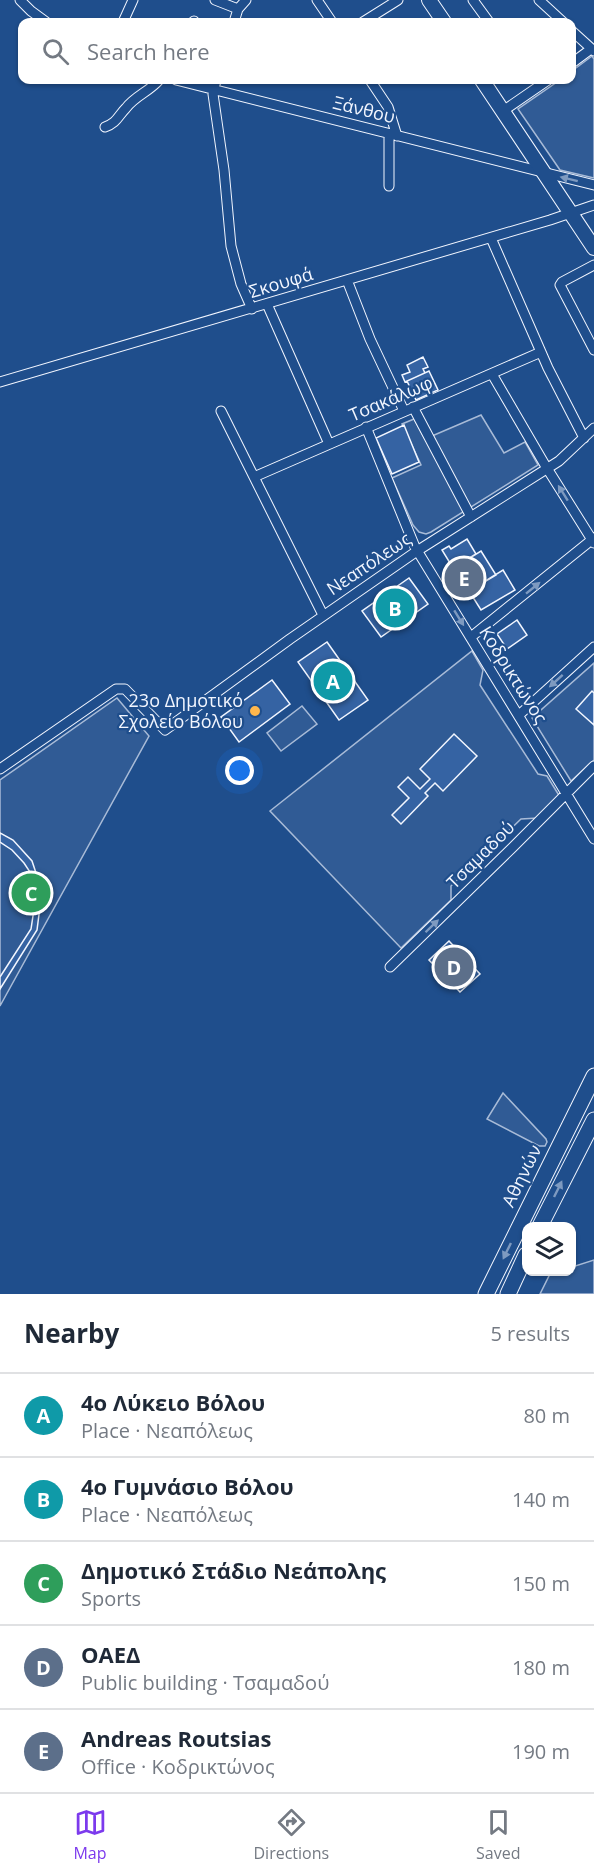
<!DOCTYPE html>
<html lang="en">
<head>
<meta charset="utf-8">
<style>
	body { margin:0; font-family:"Open Sans",sans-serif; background:#f2f2f3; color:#1f2937 }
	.controls { position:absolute; right:18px; bottom:18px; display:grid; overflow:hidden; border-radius:12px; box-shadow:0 2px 4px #0004 }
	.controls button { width:54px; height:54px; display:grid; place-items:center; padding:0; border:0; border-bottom:2px solid #e0e1e3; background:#fff; color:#1f2937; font:30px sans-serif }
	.you { position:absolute; left:240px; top:771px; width:21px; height:21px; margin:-15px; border:4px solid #fff; border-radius:50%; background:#1a73e8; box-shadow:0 0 0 9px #1a73e833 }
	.badge { display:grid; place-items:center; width:39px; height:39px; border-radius:50%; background:#7c3aed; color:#fff; font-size:20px; font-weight:700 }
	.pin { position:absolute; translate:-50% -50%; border:3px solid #fff; box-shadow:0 2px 6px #0006 }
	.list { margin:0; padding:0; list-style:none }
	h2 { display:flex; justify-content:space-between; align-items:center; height:78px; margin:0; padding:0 24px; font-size:26px }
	h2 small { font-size:20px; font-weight:400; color:#747a83 }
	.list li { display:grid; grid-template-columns:39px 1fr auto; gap:18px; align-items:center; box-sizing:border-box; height:84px; padding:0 24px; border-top:2px solid #e0e1e3 }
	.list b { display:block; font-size:22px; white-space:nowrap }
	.list p { margin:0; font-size:20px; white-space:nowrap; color:#747a83 }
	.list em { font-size:20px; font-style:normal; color:#747a83 }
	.icon { flex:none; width:33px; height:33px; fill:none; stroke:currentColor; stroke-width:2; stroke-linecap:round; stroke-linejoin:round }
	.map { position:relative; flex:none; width:594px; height:1294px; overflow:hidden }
	.search { position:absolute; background:#fff; box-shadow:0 2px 4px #0004; left:18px; right:18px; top:18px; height:66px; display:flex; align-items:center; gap:15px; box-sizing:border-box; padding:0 21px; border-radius:12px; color:#747a83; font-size:22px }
	.sheet { height:498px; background:#fff }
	nav { display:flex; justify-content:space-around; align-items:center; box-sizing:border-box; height:84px; border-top:2px solid #e0e1e3; background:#fff; font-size:16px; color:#747a83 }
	nav a { display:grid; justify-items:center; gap:3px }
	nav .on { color:#7c3aed }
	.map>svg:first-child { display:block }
	.built { fill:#305b95; stroke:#a8bbd7; stroke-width:1.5 }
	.building { fill:#3563a3; stroke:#f2f6ff; stroke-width:1.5 }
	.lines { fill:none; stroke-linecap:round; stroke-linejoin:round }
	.street-casing { stroke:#f2f6ff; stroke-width:11 }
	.secondary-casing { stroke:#f2f6ff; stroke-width:16 }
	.primary-casing { stroke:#f2f6ff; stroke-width:17 }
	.street { stroke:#1f4e8c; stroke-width:9 }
	.secondary { stroke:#1f4e8c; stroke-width:14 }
	.primary { stroke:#1f4e8c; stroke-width:15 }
	.oneway { fill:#7e9ac0 }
	.poi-dot { fill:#ffb74d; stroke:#1f4e8c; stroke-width:2 }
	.labels { text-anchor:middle; stroke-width:4.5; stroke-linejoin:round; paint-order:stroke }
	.street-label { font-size:18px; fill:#f2f6ff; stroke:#1f4e8c }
	.poi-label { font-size:18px; fill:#f2f6ff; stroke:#1f4e8c; text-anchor:end }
</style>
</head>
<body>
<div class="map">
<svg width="594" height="1294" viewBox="0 0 594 1294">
	<rect width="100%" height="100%" fill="#1f4e8c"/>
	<path class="built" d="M 592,56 L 594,59 L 594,178 L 560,170 L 518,109 L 560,80 L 572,80 L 572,71 Z
		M 481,415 L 504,453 L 525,442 L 538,465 L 431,532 L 426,534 L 419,532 L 413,525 L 392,478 L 421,465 L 402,424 L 414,419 L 425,439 Z
		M 472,651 L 483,670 L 480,685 L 538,774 L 547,776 L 560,797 L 538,818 L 521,819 L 451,886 L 451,900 L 401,948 L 270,811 Z
		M 594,663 L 594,760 L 571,781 L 532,718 Z
		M 117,698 L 149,736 L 0,1006 L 0,780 Z
		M 302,706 L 317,724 L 281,751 L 267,733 Z
		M 503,1093 L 546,1139 L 547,1142 L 545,1146 L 539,1146 L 487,1119 Z
		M 594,1260 L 594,1294 L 540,1294 L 550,1274 L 558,1272 L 572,1272 L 572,1267 Z"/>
	<path class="building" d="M 423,357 L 428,367 L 423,369 L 425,373 L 405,382 L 402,375 L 410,372 L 407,365 Z
		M 429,371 L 438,390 L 416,400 L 407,381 Z
		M 404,425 L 419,462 L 392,474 L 376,438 Z
		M 467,539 L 476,554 L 453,568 L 442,550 L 449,546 L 451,549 Z
		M 481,551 L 496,575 L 466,593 L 452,569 Z
		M 503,570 L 515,590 L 481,610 L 469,591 Z
		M 409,578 L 428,604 L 381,637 L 362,611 Z
		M 517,620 L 527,635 L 507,649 L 497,634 Z
		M 327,642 L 368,700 L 339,720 L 298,662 Z
		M 272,680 L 290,704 L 239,742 L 221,717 Z
		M 592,691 L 594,693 L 594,725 L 576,709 Z
		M 454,734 L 477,756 L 443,791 L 435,783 L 425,793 L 428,796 L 401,824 L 392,815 L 409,798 L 398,787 L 408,777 L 420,789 L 430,779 L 420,769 Z
		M 0,833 L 13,840 L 32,861 L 42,891 L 37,930 L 0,989 L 0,977 L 31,929 L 36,896 L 30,872 L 24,863 L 12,850 L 0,842 Z
		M 449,941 L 480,974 L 460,992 L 429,960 Z"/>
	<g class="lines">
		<defs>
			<path id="street" d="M 20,0 L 31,11 L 46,22
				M 215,0 L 238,9
				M 317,0 L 332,22
				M 473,0 L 489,22
				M 539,0 L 563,22
				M 123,22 L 133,0
				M 193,22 L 194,21
				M 234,22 L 238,9 L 246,0
				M 363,22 L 398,0
				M 572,31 L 594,51
				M 572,63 L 591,49
				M 176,80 L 594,185
				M 216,80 L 213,94 L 224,170 L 231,246 L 241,284 L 252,309
				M 370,80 L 388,107 L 397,136
				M 503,111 L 548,80
				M 105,127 C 117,123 118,116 126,108 C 135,96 150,91 159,80
				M 389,134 L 389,186
				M 491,238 L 548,368 L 584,438
				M 594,265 L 562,282 L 560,285 L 594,350
				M 347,280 L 370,339 L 404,411
				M 267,304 L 329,444
				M 492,374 L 545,465 L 594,543
				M 0,382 L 550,220 L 594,205
				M 413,407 L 471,517
				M 221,411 L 323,615
				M 366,427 L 415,547 L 594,839
				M 254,477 L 541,352
				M 471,637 L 594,538
				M 519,715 L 594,647
				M 0,769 L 116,689 L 125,689 L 165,730 L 290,639 L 417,551 L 559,461 L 594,428
				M 390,967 L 512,848 L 594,766"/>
			<path id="secondary" d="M 429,0 L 444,22
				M 482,80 L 594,248"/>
			<path id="primary" d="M 540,1226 L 594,1120
				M 486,1294 L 594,1076
				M 508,1294 L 526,1255"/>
		</defs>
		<use href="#street" class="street-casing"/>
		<use href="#secondary" class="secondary-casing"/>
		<use href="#primary" class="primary-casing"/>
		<use href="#street" class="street"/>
		<use href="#secondary" class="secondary"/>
		<use href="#primary" class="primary"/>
	</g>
	<defs><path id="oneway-solid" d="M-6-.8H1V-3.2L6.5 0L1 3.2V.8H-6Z" transform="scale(1.5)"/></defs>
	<g class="oneway">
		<use href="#oneway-solid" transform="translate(569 179) rotate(-166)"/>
		<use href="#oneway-solid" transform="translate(563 493) rotate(-122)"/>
		<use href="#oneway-solid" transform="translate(533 588) rotate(-39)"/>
		<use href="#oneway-solid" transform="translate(459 618) rotate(58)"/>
		<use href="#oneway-solid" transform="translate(556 681) rotate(138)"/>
		<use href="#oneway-solid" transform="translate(432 926) rotate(-44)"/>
		<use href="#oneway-solid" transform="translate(558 1189) rotate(-64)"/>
		<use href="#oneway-solid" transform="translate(507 1251) rotate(116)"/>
	</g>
	<circle class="poi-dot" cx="255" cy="711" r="6"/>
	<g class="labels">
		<g class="street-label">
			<text transform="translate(364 110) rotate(14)" y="6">Ξάνθου</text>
			<text transform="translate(281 283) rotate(-17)" y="6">Σκουφά</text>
			<text transform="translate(391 399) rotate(-23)" y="6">Τσακάλωφ</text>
			<text transform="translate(369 564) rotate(-34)" y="6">Νεαπόλεως</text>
			<text transform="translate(513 675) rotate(58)" y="6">Κοδρικτώνος</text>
			<text transform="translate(481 855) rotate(-45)" y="6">Τσαμαδού</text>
			<text transform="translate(522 1176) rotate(-64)" y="6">Αθηνών</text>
		</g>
		<g class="poi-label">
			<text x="243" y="707">23ο Δημοτικό<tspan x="243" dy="21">Σχολείο Βόλου</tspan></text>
		</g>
	</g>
</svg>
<div class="controls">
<button><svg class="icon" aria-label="layers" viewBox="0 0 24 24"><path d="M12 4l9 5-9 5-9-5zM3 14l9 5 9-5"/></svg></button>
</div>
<div class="you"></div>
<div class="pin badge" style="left:333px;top:681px;background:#0f9aa8">A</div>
<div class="pin badge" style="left:395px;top:608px;background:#0f9aa8">B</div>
<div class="pin badge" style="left:31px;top:893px;background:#2e9e5b">C</div>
<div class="pin badge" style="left:454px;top:967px;background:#5c6f8a">D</div>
<div class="pin badge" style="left:464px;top:578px;background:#5c6f8a">E</div>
<div class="search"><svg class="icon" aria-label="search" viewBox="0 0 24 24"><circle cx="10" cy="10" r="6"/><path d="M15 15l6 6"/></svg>Search here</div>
</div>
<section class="sheet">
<h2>Nearby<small>5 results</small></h2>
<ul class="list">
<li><span class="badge" style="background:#0f9aa8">A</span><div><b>4ο Λύκειο Βόλου</b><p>Place · Νεαπόλεως</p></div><em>80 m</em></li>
<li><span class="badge" style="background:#0f9aa8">B</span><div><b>4ο Γυμνάσιο Βόλου</b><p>Place · Νεαπόλεως</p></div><em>140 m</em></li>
<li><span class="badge" style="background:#2e9e5b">C</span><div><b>Δημοτικό Στάδιο Νεάπολης</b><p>Sports</p></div><em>150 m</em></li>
<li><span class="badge" style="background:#5c6f8a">D</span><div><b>ΟΑΕΔ</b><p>Public building · Τσαμαδού</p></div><em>180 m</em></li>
<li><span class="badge" style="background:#5c6f8a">E</span><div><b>Andreas Routsias</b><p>Office · Κοδρικτώνος</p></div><em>190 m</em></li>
</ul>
</section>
<nav>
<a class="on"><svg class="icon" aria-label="map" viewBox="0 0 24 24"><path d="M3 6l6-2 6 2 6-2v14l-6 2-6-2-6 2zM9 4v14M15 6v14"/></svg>Map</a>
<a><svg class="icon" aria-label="directions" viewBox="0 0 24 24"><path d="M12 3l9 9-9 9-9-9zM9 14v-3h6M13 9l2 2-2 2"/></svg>Directions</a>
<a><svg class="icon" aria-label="saved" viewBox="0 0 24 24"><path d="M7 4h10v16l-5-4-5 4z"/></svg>Saved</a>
</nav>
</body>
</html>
